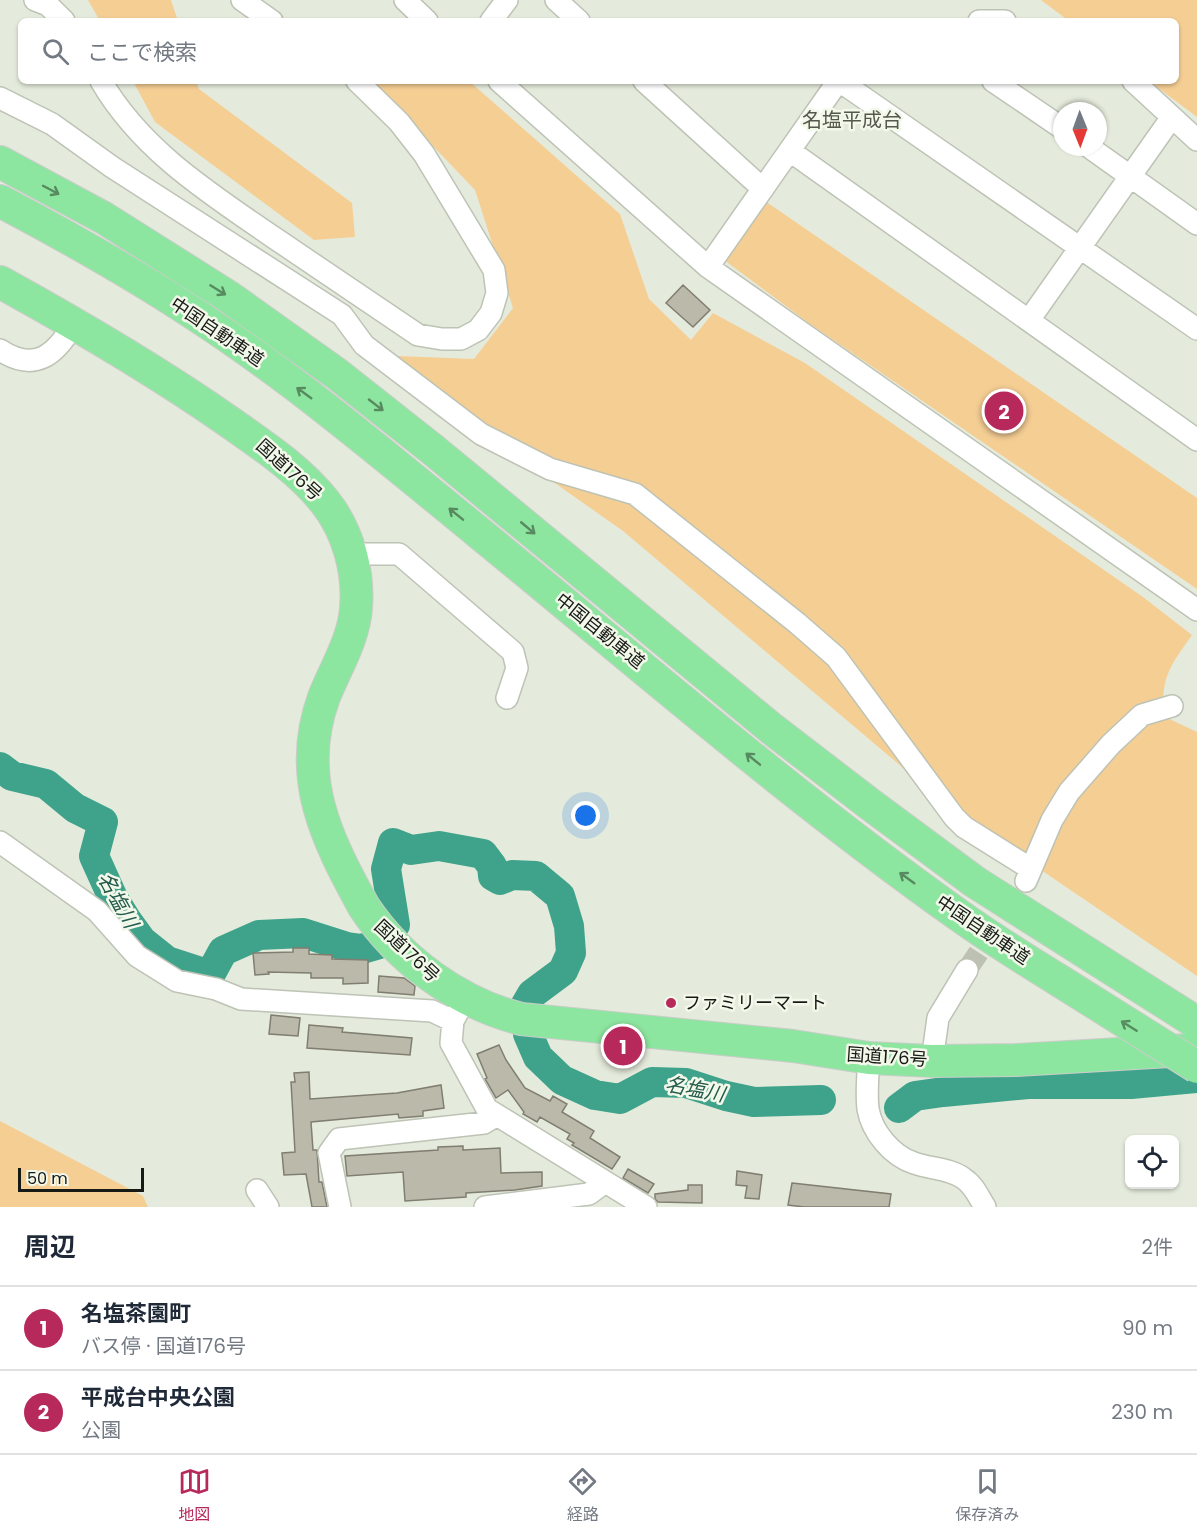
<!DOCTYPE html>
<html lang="ja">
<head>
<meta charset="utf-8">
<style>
	body { margin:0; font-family:Poppins,"Noto Sans JP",sans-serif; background:#f6f6f7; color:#1f2937 }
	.controls { position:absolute; right:18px; bottom:18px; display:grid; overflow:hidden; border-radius:9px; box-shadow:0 2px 4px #0004 }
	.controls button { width:54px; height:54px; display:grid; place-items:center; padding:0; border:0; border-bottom:2px solid #e0e1e3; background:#fff; color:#1f2937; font:30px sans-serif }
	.compass { position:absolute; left:1053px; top:102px; width:54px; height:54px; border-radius:50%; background:#fff; box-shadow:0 2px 4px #0004; rotate:179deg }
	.scale { position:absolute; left:18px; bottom:15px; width:126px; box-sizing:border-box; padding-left:6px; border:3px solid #171914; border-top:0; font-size:16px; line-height:21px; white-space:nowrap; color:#171914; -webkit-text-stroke:4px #f2f8ea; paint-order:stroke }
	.you { position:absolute; left:586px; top:816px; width:21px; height:21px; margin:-15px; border:4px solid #fff; border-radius:50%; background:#1a73e8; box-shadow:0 0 0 9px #1a73e833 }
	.badge { display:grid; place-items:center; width:39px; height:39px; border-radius:50%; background:#b7295b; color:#fff; font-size:20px; font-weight:700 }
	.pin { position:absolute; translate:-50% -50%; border:3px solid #fff; box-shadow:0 2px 6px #0006 }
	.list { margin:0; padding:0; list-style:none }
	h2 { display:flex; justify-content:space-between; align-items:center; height:78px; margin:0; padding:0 24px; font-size:26px }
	h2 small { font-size:20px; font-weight:400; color:#747a83 }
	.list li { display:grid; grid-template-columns:39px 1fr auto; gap:18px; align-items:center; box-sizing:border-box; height:84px; padding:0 24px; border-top:2px solid #e0e1e3 }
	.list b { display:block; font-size:22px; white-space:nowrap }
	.list p { margin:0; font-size:20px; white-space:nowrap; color:#747a83 }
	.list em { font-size:20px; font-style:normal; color:#747a83 }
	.icon { flex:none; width:33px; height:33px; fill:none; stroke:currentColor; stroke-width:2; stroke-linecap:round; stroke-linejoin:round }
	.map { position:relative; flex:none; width:1197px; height:1207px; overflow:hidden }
	.search { position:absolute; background:#fff; box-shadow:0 2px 4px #0004; left:18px; right:18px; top:18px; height:66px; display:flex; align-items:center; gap:15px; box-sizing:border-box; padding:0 21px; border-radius:9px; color:#747a83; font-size:22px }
	.sheet { height:246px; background:#fff }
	nav { display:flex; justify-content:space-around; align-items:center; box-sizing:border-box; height:84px; border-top:2px solid #e0e1e3; background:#fff; font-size:16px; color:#747a83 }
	nav a { display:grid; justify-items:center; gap:3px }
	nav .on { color:#b7295b }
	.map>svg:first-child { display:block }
	.green { fill:#f5ce94 }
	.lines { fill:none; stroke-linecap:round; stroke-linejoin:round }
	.river { stroke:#3ea38a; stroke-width:30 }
	.building { fill:#bab9aa; stroke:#807e70; stroke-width:1.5 }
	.minor-tunnel { stroke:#bcc1b4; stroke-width:21; stroke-dasharray:21 10; stroke-linecap:butt }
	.minor-casing { stroke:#bdc3b5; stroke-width:24 }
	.highway-casing { stroke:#cccccb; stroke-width:34 }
	.minor { stroke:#fff; stroke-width:21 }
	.highway { stroke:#8de69f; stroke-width:32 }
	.highway-bridge-casing { stroke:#cccccb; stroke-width:34; stroke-linecap:butt }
	.highway-bridge { stroke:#8de69f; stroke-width:32 }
	.oneway { stroke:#588a60 }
	.poi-dot { fill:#b7295b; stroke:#f2f8ea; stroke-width:2 }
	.labels { text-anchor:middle; stroke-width:5; stroke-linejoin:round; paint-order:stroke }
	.street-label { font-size:18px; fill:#171914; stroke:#f2f8ea }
	.poi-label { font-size:18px; fill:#171914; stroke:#f2f8ea; text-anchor:start }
	.neighbourhood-label { font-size:20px; fill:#54594d; stroke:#f2f8ea }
	.water-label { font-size:20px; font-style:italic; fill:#245b4d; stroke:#f2f8ea }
</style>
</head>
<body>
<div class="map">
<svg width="1197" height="1207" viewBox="0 0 1197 1207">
	<rect width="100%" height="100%" fill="#e5ebdc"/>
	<path class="green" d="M 88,0 L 171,0 L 178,21 L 100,21 Z
		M 1041,0 L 1197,0 L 1197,117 L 1149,81 L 1176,81 L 1176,21 L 1069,21 Z
		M 133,81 L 196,81 L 199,89 L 352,203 L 355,237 L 314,240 L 155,122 Z
		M 371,81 L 469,81 L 620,214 L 649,299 L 691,340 L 713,313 L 805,363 L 1143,597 L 1192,635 C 1169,668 1162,675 1163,716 L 1197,732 L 1197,976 L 954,811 L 623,531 L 373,355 L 474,359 L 513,308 L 475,190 Z
		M 765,201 L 1197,498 L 1197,589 L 810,324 L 724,260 Z
		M 0,1121 L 143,1196 L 148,1207 L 0,1207 Z"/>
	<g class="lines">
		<path class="river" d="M 0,767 L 12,776 L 46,784 L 75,808 L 103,822 L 94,856 L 113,898 L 126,919 L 142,941 L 167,961 L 210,975 L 223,951 L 259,935 L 303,933 L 347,947 L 362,949 L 379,944
			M 395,925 L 386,869 L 393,843 L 411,850 L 439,846 L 483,854 L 492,866 L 493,876 L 500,880 L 512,875 L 536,876 L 560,896 L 569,926 L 571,953 L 563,971 L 532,994 L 525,1006
			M 528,1034 L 538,1057 L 562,1080 L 595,1095 L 620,1099 L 652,1082 L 686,1083 L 726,1096 L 754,1102 L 821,1100
			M 899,1108 L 915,1096 L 943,1092 L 1028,1084 L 1131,1084 L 1197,1078"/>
	</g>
	<path class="building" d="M 683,285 L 710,310 L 693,327 L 666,303 Z
		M 293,948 L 309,948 L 309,954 L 332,955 L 332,959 L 368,960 L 368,983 L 343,984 L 343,978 L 311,978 L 311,973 L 268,972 L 269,974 L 255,975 L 253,953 L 293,952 Z
		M 379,976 L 404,978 L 415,986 L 414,995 L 378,992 Z
		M 271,1015 L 300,1018 L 298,1036 L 269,1034 Z
		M 309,1025 L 343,1028 L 342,1032 L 412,1038 L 410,1055 L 307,1048 Z
		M 499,1045 L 506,1060 L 525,1088 L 550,1101 L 553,1096 L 567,1104 L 562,1112 L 594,1131 L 590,1138 L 620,1157 L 612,1169 L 572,1145 L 574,1143 L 567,1139 L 570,1134 L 540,1117 L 537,1122 L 523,1114 L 524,1112 L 508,1090 L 496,1098 L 485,1079 L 487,1078 L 477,1054 Z
		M 309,1072 L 310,1099 L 397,1093 L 441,1085 L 444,1108 L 423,1111 L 423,1116 L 399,1118 L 398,1114 L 311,1122 L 313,1150 L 317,1150 L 319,1182 L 322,1182 L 327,1207 L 312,1207 L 306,1174 L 284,1175 L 282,1153 L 295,1152 L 291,1082 L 295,1082 L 294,1073 Z
		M 463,1146 L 463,1150 L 500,1148 L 501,1173 L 542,1172 L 542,1186 L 515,1190 L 466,1193 L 466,1197 L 405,1201 L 403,1172 L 347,1176 L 345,1156 L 438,1150 L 438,1147 Z
		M 628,1169 L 654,1184 L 648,1193 L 623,1178 Z
		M 737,1171 L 762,1175 L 759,1199 L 745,1198 L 747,1186 L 736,1185 Z
		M 792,1183 L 891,1194 L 889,1207 L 804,1207 L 788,1205 Z
		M 688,1185 L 702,1185 L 702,1203 L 658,1202 L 655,1199 L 655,1194 L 688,1190 Z"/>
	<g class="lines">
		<path class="minor-tunnel" d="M 967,970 L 1017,895"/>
		<defs>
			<path id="minor" d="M 35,0 L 48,5 L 64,21
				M 242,0 L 272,21
				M 405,0 L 427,21
				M 556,0 L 579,21
				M 491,21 L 507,0
				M 979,21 L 1005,21
				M 101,81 C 141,150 209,193 273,237 C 321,269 369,302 418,335 L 442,339 L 461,339 L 478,330 L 491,313 L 497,293 L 494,270 L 424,154 L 399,122 L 357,81
				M 499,81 L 708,267 L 1197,610
				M 644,81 L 763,189
				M 993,81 L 1062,128
				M 1133,81 L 1197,140
				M 841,82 L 1197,329
				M 0,98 L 52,124 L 112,167 L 342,315 L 364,345 L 481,434 L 550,469 L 635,494 L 797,623 L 836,657 L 954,817 L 964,827 L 1031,869
				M 1089,147 L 1197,224
				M 790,151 L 1197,440
				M 708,267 L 834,87 L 842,81
				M 1029,320 L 1172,117
				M 0,350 C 35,373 56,355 74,323
				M 351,554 L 399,554 L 513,652 L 517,668 L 507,698
				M 0,842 L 97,911 L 137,956 L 177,981 L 216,989 L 241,999 L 432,1011 L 453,1021
				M 1026,881 L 1052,820 L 1069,792 L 1111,744 L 1142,715 L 1172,706
				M 459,1010 L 453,1021 L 451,1043 L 487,1109 L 646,1207
				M 869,1058 C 868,1074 866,1093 868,1109 C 872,1132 892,1156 914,1163 C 930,1169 949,1168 963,1178 C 974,1185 978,1196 985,1207
				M 932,1061 L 938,1018 L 967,970
				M 257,1190 L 268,1207
				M 340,1207 L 329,1153 L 339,1139 L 484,1123 L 497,1115
				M 485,1207 L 589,1194 L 605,1182"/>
			<path id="highway" d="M 0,162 L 104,218 L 229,297 L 337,374 L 432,449 L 772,729 L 871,805 L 975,882 L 1197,1023
				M 0,201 C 72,239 143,279 211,325 C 305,388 391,461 478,532 C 637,662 792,797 960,916 C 992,939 1026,960 1060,981
				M 0,282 C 78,325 155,370 228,421 C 262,445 299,469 325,502 C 348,531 359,571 356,608 C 354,639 335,669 324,697 C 295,776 326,838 364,907 C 400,961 459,1003 521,1019 L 793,1046 L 869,1058 L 932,1061 L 1016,1060 L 1187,1050"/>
		</defs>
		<use href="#minor" class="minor-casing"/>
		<use href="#highway" class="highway-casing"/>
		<use href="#minor" class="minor"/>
		<use href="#highway" class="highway"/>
		<defs>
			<path id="highway-bridge" d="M 1060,981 L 1197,1067"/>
		</defs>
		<use href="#highway-bridge" class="highway-bridge-casing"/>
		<use href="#highway-bridge" class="highway-bridge"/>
	</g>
	<defs><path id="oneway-shaft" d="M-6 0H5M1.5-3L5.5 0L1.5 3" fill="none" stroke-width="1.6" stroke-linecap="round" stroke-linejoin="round" transform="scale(1.5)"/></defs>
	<g class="oneway">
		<use href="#oneway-shaft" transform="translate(51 190) rotate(28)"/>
		<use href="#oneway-shaft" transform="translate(218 290) rotate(32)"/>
		<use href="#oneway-shaft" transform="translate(304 393) rotate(-144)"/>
		<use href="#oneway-shaft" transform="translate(376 405) rotate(38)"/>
		<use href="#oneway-shaft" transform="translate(456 514) rotate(-141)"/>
		<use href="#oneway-shaft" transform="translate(528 528) rotate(40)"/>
		<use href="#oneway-shaft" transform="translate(753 759) rotate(-141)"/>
		<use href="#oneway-shaft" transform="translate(907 878) rotate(-144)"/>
		<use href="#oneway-shaft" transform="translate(1129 1026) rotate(-148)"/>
	</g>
	<circle class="poi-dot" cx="671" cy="1003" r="6"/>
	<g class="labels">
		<g class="street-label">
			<text transform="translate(217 332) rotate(34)" y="6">中国自動車道</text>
			<text transform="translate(289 470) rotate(42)" y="6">国道176号</text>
			<text transform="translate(600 631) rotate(39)" y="6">中国自動車道</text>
			<text transform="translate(983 930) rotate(34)" y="6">中国自動車道</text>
			<text transform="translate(407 951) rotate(43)" y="6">国道176号</text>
			<text transform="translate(887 1057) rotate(4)" y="6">国道176号</text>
		</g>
		<g class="poi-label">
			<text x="683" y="1009">ファミリーマート</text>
		</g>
		<g class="neighbourhood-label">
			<text x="852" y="127">名塩平成台</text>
		</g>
		<g class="water-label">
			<text transform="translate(118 900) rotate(61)" y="7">名塩川</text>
			<text transform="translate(695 1089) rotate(11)" y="7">名塩川</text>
		</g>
	</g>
</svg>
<div class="controls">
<button><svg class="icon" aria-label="locate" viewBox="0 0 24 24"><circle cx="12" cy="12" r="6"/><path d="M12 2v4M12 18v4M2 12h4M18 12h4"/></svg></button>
</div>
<svg class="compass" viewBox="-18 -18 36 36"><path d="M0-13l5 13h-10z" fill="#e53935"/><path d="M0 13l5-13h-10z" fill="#747a83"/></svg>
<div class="scale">50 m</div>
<div class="you"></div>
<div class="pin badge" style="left:623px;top:1046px">1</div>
<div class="pin badge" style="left:1004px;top:411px">2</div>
<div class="search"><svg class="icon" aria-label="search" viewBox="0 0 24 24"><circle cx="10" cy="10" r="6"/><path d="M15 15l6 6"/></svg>ここで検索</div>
</div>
<section class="sheet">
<h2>周辺<small>2件</small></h2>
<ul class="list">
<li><span class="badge">1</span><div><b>名塩茶園町</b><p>バス停 · 国道176号</p></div><em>90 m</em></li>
<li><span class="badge">2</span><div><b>平成台中央公園</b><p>公園</p></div><em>230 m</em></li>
</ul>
</section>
<nav>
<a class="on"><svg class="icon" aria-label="map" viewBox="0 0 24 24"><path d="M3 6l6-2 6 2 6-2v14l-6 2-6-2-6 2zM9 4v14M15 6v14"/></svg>地図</a>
<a><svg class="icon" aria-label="directions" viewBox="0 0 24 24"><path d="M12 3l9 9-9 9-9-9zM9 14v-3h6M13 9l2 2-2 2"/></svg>経路</a>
<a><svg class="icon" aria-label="saved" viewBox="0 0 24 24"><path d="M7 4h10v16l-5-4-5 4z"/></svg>保存済み</a>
</nav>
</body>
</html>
